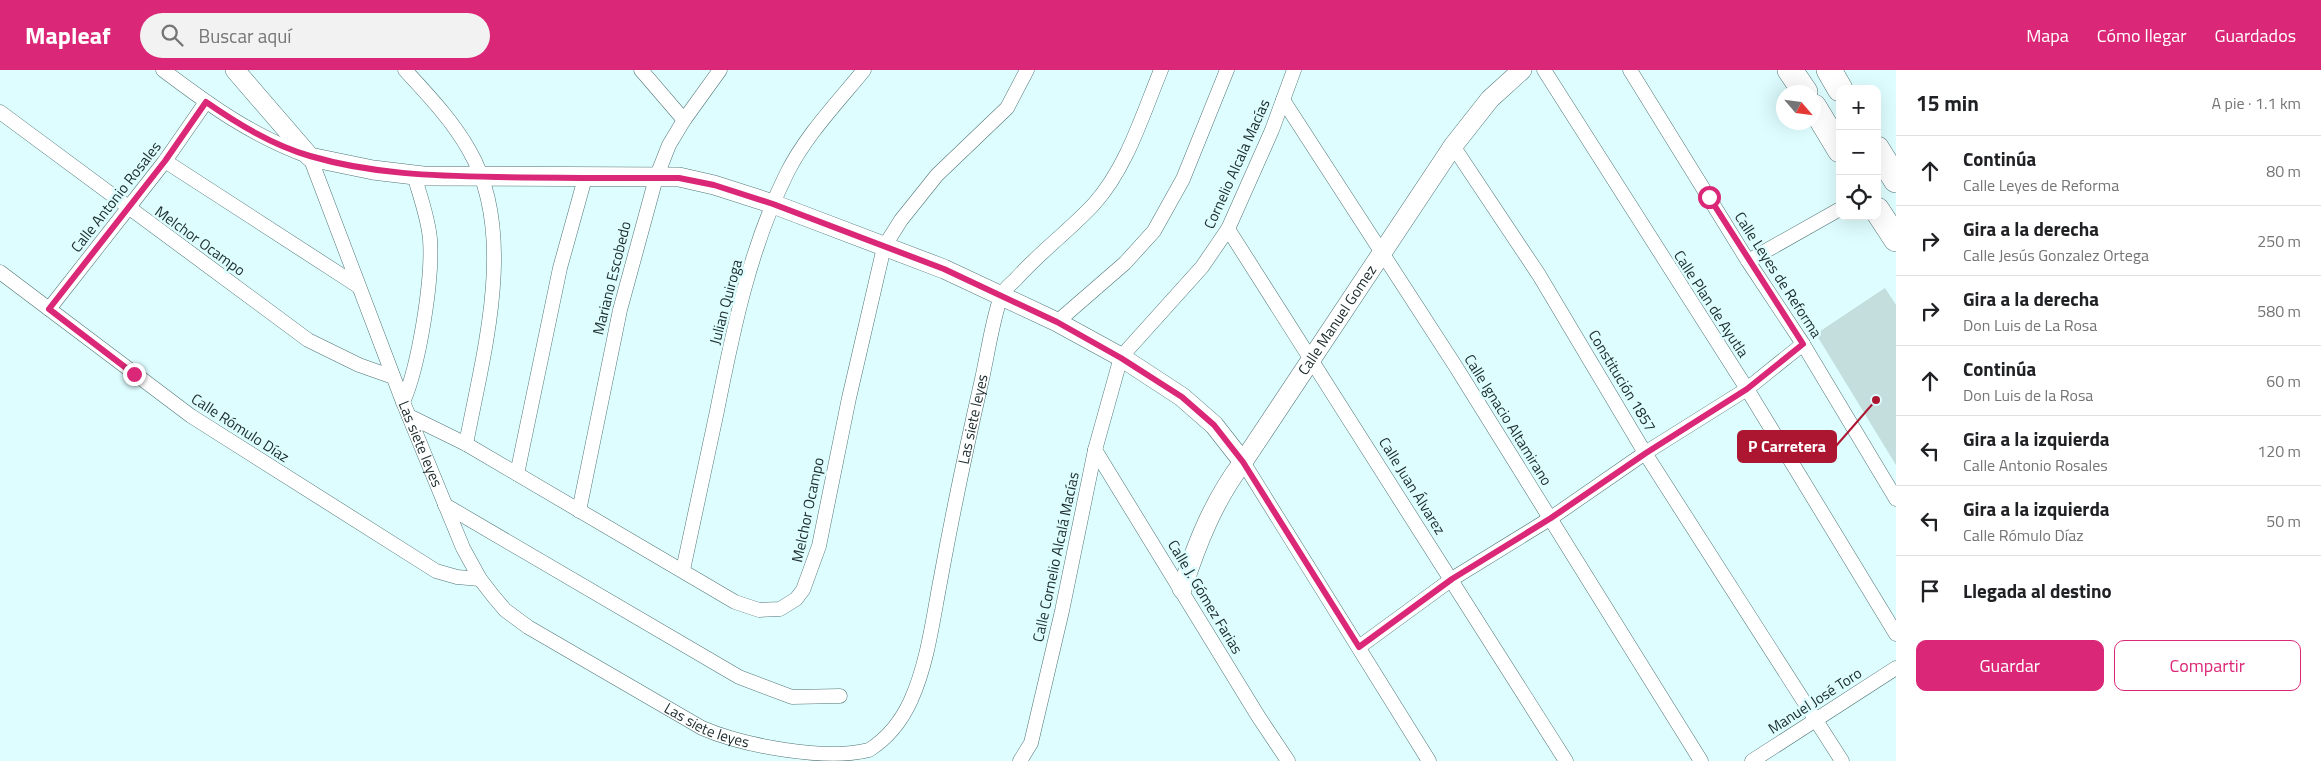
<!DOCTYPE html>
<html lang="es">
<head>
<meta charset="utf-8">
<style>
	body { margin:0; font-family:"Titillium Web",sans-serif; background:#f2f2f2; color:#202124 }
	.controls { position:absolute; right:15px; top:15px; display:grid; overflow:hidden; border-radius:10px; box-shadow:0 5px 20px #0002 }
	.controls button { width:45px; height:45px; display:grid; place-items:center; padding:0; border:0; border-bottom:1px solid #e0e0e0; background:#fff; color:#202124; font:25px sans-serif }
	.compass { position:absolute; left:1776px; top:15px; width:45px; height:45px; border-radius:50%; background:#fff; box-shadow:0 5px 20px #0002; rotate:118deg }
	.stop { position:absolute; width:15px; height:15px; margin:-11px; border:4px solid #db2777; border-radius:50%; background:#fff }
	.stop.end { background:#db2777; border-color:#fff; box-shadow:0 1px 5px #0008 }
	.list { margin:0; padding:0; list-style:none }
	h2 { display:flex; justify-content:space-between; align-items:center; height:65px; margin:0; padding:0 20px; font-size:21px }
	h2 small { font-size:16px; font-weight:400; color:#757577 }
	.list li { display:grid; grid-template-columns:32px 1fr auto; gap:15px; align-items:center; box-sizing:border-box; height:70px; padding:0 20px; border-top:1px solid #e0e0e0 }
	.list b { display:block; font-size:19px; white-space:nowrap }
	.list p { margin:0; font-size:16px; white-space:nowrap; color:#757577 }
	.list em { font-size:16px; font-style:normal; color:#757577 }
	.actions { display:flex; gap:10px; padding:15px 20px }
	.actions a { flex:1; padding:11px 0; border:1px solid #db2777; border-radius:10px; text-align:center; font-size:18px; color:#db2777 }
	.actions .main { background:#db2777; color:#fff }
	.icon { flex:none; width:28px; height:28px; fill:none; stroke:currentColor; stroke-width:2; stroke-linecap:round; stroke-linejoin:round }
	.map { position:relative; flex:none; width:1896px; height:691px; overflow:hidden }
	header { display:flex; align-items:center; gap:30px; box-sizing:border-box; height:70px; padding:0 25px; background:#db2777; color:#fff }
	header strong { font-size:24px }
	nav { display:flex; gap:28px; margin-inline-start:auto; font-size:18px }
	.search { width:350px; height:45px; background:#f2f2f2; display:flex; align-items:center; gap:12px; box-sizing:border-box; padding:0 18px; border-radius:28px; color:#757577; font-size:19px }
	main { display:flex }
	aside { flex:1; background:#fff }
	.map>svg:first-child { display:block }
	.green { fill:#c4dddd }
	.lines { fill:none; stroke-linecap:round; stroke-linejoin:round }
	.street-casing { stroke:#517476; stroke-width:15 }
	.secondary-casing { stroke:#517476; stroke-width:20 }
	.highway-casing { stroke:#517476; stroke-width:26 }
	.street { stroke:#fff; stroke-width:14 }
	.secondary { stroke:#fff; stroke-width:19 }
	.highway { stroke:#fff; stroke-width:25 }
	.route { stroke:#db2777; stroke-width:6 }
	.labels { text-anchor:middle; stroke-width:5; stroke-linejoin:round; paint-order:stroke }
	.street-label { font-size:15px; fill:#1b2a2b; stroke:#defdfe }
	.leader { fill:none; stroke:#ac1631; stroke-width:2 }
	.callout-dot { fill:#ac1631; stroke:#defdfe; stroke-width:2 }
	.callout { fill:#ac1631; stroke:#ac1631; stroke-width:2 }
	.callout-label { font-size:16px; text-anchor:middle; font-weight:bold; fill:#fff }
</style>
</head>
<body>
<header>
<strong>Mapleaf</strong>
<div class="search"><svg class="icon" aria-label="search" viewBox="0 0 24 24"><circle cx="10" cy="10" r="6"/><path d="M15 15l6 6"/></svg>Buscar aquí</div>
<nav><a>Mapa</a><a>Cómo llegar</a><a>Guardados</a></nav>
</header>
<main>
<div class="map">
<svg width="1896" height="691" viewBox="0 0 1896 691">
	<rect width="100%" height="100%" fill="#defdfe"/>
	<path class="green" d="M 1885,218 L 1896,235 L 1896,395 L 1816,264 Z"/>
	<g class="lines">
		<defs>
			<g id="street">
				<path id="s1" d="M 163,0 C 212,37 251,65 310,87 L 403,332 L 463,478 L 480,509 L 494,527 L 505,540 L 528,557 L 702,658 C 744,676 826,691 869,680 C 888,668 902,650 911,630 C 928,592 933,548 941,507 C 953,441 967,375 982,309 C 988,282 992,252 1001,226 C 1003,220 1011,214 1016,209 C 1040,182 1070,160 1094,134 C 1127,97 1142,46 1161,0"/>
				<path d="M 405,0 C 428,25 452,50 469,80 C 518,164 483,284 466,374"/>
				<path d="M 641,0 L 684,50"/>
				<path d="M 1544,0 L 1747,319 L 1896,564"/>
				<path d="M 1630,0 L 1748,191 L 1803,274 L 1896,429"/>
				<path d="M 1283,30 L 1456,297 L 1701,691"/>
				<path d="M 0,42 L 308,270 L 359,295 L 393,307"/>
				<path d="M 1453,76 L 1539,205 L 1645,383 L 1842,691"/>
				<path d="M 165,91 L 358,216"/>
				<path d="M 1228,159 L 1566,691"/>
				<path d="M 1748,191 L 1840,139"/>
				<path d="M 0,202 L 191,346 L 436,501 L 457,507 L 480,509"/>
				<path d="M 49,239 L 165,91 L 206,32"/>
				<path d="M 1057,252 L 1125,193 L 1154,161 L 1183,109 L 1227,0"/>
				<path d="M 403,332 C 419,296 433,209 430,169 C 428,147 420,126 414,105"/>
				<path d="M 409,346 L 466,374 L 735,532 L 759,540 L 780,539 L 796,529 L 803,520 L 819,476 L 849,328 L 884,177 L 901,150 L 937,105 L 1007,38 L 1027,0"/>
				<path d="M 1095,380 L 1258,646 L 1288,691"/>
				<path d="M 1243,392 L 1429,691"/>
				<path d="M 517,404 L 560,198 L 585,108"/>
				<path d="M 445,435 L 739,607 L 792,627 L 840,626"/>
				<path d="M 579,441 L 620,240 L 656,108 L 669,75 L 684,50 L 720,0"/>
				<path d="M 683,500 C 694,447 706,394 717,341 C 733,260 750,177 787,103 C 806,65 838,32 864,0"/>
				<path d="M 1359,577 L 1452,509 L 1551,448 L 1645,383 L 1747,319 L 1803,274"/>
				<path d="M 1020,691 L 1031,673 L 1062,541 L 1095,380 L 1121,287 L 1202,197 L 1228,159 L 1272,60 L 1294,0"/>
				<path d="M 1752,691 L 1896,598"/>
			</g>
			<g id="secondary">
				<path d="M 235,0 L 310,87 L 373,100 L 423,106 L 679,107 L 714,115 L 773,134 L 944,199 L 1057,252 L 1121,287 L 1182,327 L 1214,355 L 1243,392"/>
				<path id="s2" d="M 1182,519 C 1197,473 1214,430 1243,392 L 1453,76 L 1490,29 L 1522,0"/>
			</g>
			<path id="highway" d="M 1790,0 L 1805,22
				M 1829,0 L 1840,19
				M 1814,37 L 1840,80
				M 1877,79 L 1896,110
				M 1877,140 L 1896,169"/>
		</defs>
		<use href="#street" class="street-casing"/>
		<use href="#secondary" class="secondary-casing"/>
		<use href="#highway" class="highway-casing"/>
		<use href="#street" class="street"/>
		<use href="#secondary" class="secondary"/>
		<use href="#highway" class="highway"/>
	</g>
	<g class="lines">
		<path class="route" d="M 134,304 L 49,239 L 165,91 L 206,32 C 238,54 272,75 310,86 C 371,104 434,106 497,107 C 558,108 618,108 679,108 L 714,115 L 773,134 L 944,199 L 1057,252 L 1121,288 L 1182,327 L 1214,355 L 1243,392 L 1359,577 L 1452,509 L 1551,448 L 1646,383 L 1747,319 L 1803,274 L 1709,127"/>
	</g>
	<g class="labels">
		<g class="street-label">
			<text transform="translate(1237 94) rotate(-66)" y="5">Cornelio Alcala Macías</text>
			<text transform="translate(116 127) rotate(-52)" y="5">Calle Antonio Rosales</text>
			<text transform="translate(200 171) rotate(36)" y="5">Melchor Ocampo</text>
			<text transform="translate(1778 205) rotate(57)" y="5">Calle Leyes de Reforma</text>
			<text transform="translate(612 208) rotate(-76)" y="5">Mariano Escobedo</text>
			<text transform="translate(726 232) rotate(-75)" y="5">Julian Quiroga</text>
			<text transform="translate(1711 234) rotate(57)" y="5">Calle Plan de Ayutla</text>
			<text dy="5" stroke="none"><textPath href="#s2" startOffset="312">Calle Manuel Gomez</textPath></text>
			<text transform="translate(1622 311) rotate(59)" y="5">Constitución 1857</text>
			<text dy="5" stroke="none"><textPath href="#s1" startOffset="1421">Las siete leyes</textPath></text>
			<text transform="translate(1508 350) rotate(58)" y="5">Calle Ignacio Altamirano</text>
			<text transform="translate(240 358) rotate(33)" y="5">Calle Rómulo Díaz</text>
			<text dy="5" stroke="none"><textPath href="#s1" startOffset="479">Las siete leyes</textPath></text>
			<text transform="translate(1412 416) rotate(58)" y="5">Calle Juan Álvarez</text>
			<text transform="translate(808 440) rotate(-78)" y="5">Melchor Ocampo</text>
			<text transform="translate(1056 487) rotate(-78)" y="5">Calle Cornelio Alcalá Macías</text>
			<text transform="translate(1205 527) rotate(59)" y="5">Calle J. Gómez Farias</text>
			<text transform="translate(1815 631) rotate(-33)" y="5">Manuel José Toro</text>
			<text dy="5" stroke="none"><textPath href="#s1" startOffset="900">Las siete leyes</textPath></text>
		</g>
	</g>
	<path class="leader" d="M1876 330L1836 376"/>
	<circle class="callout-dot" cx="1876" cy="330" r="5"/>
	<rect class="callout" x="1738" y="361" width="98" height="31" rx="5"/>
	<g class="callout-label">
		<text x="1787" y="382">P Carretera</text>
	</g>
</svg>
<div class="controls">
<button>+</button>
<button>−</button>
<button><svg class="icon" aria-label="locate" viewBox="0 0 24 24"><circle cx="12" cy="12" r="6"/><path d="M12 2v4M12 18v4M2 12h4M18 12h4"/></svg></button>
</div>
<svg class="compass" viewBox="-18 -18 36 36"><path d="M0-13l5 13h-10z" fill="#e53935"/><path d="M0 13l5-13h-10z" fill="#757577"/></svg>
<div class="stop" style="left:1709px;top:127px"></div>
<div class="stop end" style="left:134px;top:304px"></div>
</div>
<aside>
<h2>15 min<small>A pie · 1.1 km</small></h2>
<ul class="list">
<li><svg class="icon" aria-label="ahead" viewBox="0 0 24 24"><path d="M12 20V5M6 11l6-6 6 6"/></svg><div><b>Continúa</b><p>Calle Leyes de Reforma</p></div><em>80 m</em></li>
<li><svg class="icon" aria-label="right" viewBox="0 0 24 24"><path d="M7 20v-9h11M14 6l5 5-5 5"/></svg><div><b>Gira a la derecha</b><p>Calle Jesús Gonzalez Ortega</p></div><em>250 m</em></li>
<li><svg class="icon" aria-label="right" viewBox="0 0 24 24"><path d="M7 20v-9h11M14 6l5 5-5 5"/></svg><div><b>Gira a la derecha</b><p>Don Luis de La Rosa</p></div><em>580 m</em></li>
<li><svg class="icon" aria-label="ahead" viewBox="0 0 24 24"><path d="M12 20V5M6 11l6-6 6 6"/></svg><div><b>Continúa</b><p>Don Luis de la Rosa</p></div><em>60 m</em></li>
<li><svg class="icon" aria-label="left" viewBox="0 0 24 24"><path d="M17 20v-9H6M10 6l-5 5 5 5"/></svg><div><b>Gira a la izquierda</b><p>Calle Antonio Rosales</p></div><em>120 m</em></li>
<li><svg class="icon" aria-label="left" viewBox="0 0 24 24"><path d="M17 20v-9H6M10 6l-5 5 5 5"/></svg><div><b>Gira a la izquierda</b><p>Calle Rómulo Díaz</p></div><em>50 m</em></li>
<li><svg class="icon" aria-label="arrive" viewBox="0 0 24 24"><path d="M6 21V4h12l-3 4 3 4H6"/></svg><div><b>Llegada al destino</b></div></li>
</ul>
<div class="actions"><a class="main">Guardar</a><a>Compartir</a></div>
</aside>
</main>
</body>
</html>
